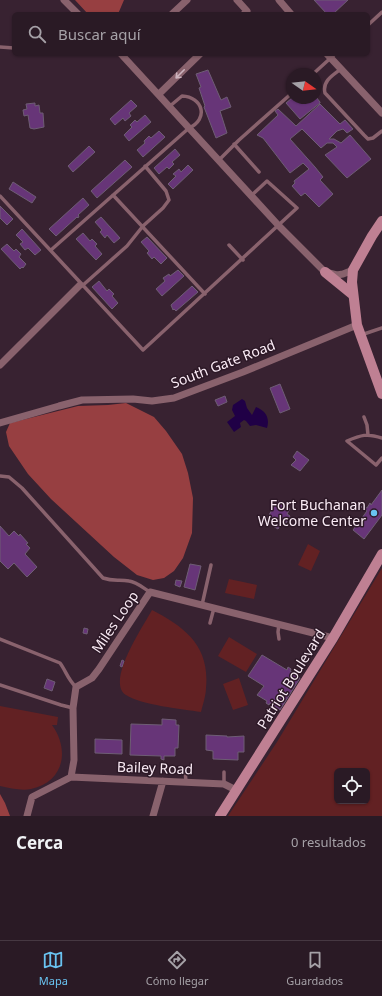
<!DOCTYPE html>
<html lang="es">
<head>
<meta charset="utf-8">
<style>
	body { margin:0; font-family:"Noto Sans",sans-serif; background:#32232d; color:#f1f3f6 }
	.controls { position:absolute; right:12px; bottom:12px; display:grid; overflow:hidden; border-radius:6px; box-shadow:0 1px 3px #0004 }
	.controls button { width:36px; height:36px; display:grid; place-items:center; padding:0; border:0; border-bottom:1px solid #463842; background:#2a1a25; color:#f1f3f6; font:20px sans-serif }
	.compass { position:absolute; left:286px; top:68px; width:36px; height:36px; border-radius:50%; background:#2a1a25; box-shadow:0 1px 3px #0004; rotate:104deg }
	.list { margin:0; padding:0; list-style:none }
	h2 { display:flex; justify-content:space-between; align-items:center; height:52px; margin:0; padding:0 16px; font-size:17px }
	h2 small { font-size:13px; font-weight:400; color:#a5a1a7 }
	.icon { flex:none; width:22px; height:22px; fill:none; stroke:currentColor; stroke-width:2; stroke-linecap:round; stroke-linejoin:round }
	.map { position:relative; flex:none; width:382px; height:816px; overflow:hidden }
	.search { position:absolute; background:#2a1a25; box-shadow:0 1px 3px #0004; left:12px; right:12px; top:12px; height:44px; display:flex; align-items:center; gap:10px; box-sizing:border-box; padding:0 14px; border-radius:6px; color:#a5a1a7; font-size:15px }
	.sheet { height:124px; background:#2a1a25 }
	nav { display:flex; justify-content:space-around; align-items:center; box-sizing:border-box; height:56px; border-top:1px solid #463842; background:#2a1a25; font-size:11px; color:#a5a1a7 }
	nav a { display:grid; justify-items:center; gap:2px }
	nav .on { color:#69c3f1 }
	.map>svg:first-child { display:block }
	.green { fill:#622123; fill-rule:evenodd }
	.forest { fill:#973f41 }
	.water { fill:#200046 }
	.building { fill:#673578; stroke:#6e5d74 }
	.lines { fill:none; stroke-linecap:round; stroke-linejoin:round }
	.lane { stroke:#89626d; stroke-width:3.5 }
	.street { stroke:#89626d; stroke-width:7 }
	.secondary { stroke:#bf8093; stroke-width:10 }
	.oneway { stroke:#cdb4bf }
	.poi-dot { fill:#69c3f1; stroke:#2d1927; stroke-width:1.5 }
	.labels { text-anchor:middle; stroke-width:3; stroke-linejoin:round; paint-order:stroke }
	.street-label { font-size:14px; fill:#faebf5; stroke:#2d1927 }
	.poi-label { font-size:14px; fill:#faebf5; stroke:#2d1927; text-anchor:end }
</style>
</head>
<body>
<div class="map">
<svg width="382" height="816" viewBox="0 0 382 816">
	<rect width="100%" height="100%" fill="#382231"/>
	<path class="green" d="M 308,544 L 320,551 L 311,571 L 298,565 Z
		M 382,568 L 382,816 L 228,816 L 277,742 ZM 337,771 L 367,771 L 367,801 L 337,801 Z
		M 229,579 L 257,585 L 254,599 L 225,593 Z
		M 152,610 C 185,627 210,646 206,688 C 206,695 203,704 201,712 C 182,709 141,705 126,695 C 105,682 144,625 152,610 Z
		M 229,637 L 257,654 L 246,672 L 218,656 Z
		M 239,678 L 248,705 L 233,710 L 223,684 Z
		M 0,706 L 58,717 L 57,725 L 52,725 C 70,750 64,782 31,789 C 21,791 10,788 0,786 Z"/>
	<path class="forest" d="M 75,0 L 124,0 L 118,14 L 88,14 Z
		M 126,403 L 154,417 L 166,431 L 182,454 L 188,473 L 193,498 L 192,533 L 183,558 L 174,571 L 164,578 L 153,580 L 137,575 L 114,557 L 51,499 L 28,474 L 9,446 L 6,432 L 10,423 L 78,406 L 108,405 Z
		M 0,794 L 5,803 L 10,816 L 0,816 Z"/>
	<path class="water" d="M 242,399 L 245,401 L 247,408 L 252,415 L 256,407 C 266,411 270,418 267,428 L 256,425 L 250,426 L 246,421 L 244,420 L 240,423 L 241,427 L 234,432 L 227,422 L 235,416 L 232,410 L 233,405 Z"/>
	<path class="building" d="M 314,0 L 348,0 L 333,14 L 327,14 Z
		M 208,70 L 221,100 L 227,97 L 231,107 L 220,111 L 227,133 L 216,138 L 204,107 L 205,106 L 199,88 L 201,87 L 196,74 Z
		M 316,97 L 320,102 L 320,103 L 300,119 L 286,103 L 292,98 Z
		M 131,100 L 137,106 L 129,113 L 131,116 L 125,121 L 123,118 L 115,125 L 110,119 Z
		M 35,103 L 35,106 L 39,105 L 40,113 L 43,113 L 44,127 L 34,129 L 30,128 L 28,115 L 24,116 L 23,110 L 27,109 L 26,104 Z
		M 320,104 L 340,124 L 345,120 L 353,129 L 347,133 L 343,129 L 337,131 L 329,139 L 334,139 L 341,143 L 350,135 L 371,159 L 347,178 L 325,155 L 337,147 L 333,143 L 327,143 L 321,148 L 302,129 L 290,139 L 315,167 L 323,177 L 320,180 L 333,194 L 319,207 L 305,193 L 301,196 L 292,186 L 295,183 L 294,181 L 309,169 L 303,163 L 290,173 L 263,138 L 257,135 L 278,115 L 275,111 L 278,109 L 296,126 Z
		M 145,115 L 151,122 L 129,141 L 124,135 L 132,127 L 130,125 L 135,120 L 137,122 Z
		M 159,131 L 165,137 L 143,157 L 137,150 L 145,143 L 144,141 L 149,136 L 151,138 Z
		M 89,146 L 95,152 L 73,172 L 68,166 Z
		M 175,149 L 180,155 L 172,162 L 174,164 L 169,169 L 167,167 L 159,174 L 154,168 Z
		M 125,160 L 132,167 L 97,198 L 91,191 Z
		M 188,165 L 193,170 L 173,189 L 168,184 L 176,176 L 173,174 L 179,169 L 181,172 Z
		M 13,182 L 36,197 L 32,203 L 9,189 Z
		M 83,198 L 89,205 L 78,215 L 79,216 L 78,218 L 77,217 L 56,236 L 49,229 Z
		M 0,206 L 13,219 L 7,225 L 0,218 Z
		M 101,217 L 120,238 L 114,243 L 107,235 L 105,238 L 100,232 L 102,230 L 95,222 Z
		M 22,229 L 41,250 L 35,255 L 28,248 L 25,250 L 20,244 L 23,242 L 16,235 Z
		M 83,233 L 90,241 L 92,239 L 97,244 L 95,246 L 102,254 L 96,260 L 76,239 Z
		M 147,237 L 167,258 L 161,264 L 154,257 L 152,259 L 147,253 L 149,251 L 141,242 Z
		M 7,244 L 14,251 L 16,249 L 21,254 L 19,257 L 26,264 L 23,268 L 22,267 L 20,269 L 1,249 Z
		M 178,270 L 184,276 L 162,296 L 156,289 L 165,281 L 163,278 L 169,274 L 170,276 Z
		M 99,281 L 107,291 L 109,289 L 114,294 L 112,296 L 118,303 L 112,309 L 92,287 Z
		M 192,286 L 198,292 L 176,311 L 174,309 L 173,310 L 171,305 Z
		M 280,384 L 290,409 L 280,413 L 270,388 Z
		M 225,396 L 227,402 L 218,406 L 215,400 Z
		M 297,451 L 309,460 L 300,471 L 291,465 L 296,460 L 293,457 Z
		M 382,490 L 382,515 L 364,539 L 353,530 L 367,511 L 361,507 L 363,505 L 367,508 L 370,503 L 371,505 Z
		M 277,500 L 290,509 L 287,514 L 290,516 L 286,523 L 283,521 L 278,529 L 271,525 L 273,522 L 267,519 Z
		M 0,526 L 9,536 L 14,531 L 19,536 L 20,534 L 28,543 L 26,544 L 30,548 L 25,554 L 37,567 L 27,577 L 14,563 L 8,569 L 0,561 Z
		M 190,564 L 201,566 L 195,590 L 184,587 Z
		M 176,580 L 182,581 L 180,587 L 175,585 Z
		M 84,628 L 88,629 L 87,634 L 83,633 Z
		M 262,655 L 287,670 L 288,667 L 291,669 L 290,671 L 300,678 L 280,710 L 270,703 L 269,705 L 266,703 L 267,701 L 257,695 L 264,686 L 248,676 Z
		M 122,660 L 124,661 L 122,667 L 120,666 Z
		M 47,679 L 55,682 L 52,691 L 44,688 Z
		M 162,719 L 176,720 L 176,725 L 179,725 L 178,748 L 175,748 L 175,756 L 164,756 L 164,760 L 161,759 L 161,756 L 130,755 L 131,724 L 162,725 Z
		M 206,735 L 227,736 L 227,737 L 244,736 L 244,752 L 238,752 L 238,760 L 213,759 L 213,751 L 206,750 Z
		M 95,739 L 122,740 L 122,754 L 95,753 Z"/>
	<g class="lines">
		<path class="lane" d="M 368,25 L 382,12
			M 0,47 L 14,48
			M 341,69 C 333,75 322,81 325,93 L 364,135 L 368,139 L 373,138 L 382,131
			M 313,74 L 335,54
			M 234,144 L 259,172
			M 219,160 L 239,140 L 292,93
			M 113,195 L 205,294
			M 0,196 C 48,247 95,299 143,350 L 297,208 L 267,181 L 252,195
			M 229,245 L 243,260
			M 51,250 L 189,128 C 209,119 203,97 182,96 L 170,106
			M 82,286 L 127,246 L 143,226 L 163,208 L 169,200 L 166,191 L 145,166
			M 361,335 L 382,328
			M 364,417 L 367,425 L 368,435
			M 382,438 C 367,433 361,435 347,441 L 376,465 L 382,458
			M 0,476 L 9,477 L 22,488 L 103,578 C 114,582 119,579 129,581 C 137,582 143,588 150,592
			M 202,605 L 211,565
			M 210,623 L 214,608
			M 279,624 L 278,632 L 279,639
			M 0,639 L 60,663 C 66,671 68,680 76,687
			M 0,685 L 61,705 L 73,708
			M 185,770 L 186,782
			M 224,772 L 224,784"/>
		<path class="street" d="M 64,0 L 78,14
			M 237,0 L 247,11 L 244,14
			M 279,0 L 291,14
			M 172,14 L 187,0
			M 121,54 L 279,226 L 325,272 L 337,275 L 343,274 L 353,270
			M 327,54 L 382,113
			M 159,94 L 200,54
			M 0,365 L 80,285
			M 0,423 L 59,406 L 82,400 L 133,399 L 152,401 L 174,398 L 243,372 L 357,325
			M 71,777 L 224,784 L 236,790
			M 27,816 L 32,797 L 71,777 L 74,760 L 73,708 L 76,687 L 92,678 L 99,669 L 150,592 L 333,638
			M 153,816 L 163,781"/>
		<path class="secondary" d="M 382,221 L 372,236 L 353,270 L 352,282 L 357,325 L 382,394
			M 325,272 L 352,294
			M 220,816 L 333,638 L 382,554"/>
	</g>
	<defs><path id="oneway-shaft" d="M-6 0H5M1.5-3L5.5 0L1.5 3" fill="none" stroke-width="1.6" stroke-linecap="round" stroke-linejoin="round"/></defs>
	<use class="oneway" href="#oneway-shaft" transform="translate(180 74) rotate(135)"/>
	<circle class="poi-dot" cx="374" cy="513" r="4"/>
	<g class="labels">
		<g class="street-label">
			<text transform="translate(223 364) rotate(-21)" y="5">South Gate Road</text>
			<text transform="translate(115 622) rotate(-56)" y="5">Miles Loop</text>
			<text transform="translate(291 679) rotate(-58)" y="5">Patriot Boulevard</text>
			<text transform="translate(155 768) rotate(2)" y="5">Bailey Road</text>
		</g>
		<g class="poi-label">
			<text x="366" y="510">Fort Buchanan<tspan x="366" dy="16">Welcome Center</tspan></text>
		</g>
	</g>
</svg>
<div class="controls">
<button><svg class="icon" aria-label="locate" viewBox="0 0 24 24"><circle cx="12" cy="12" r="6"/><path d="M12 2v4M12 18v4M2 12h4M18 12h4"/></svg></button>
</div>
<svg class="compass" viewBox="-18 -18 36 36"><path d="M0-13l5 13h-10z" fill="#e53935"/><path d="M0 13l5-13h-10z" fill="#a5a1a7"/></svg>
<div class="search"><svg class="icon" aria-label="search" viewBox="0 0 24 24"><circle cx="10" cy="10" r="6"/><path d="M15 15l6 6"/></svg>Buscar aquí</div>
</div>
<section class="sheet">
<h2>Cerca<small>0 resultados</small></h2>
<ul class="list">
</ul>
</section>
<nav>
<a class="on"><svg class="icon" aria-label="map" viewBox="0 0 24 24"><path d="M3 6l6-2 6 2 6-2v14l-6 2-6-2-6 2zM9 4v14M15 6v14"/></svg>Mapa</a>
<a><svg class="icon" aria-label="directions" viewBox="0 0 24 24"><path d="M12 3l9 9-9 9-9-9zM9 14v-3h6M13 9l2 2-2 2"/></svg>Cómo llegar</a>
<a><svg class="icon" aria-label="saved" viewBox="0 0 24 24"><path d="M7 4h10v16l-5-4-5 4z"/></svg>Guardados</a>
</nav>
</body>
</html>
